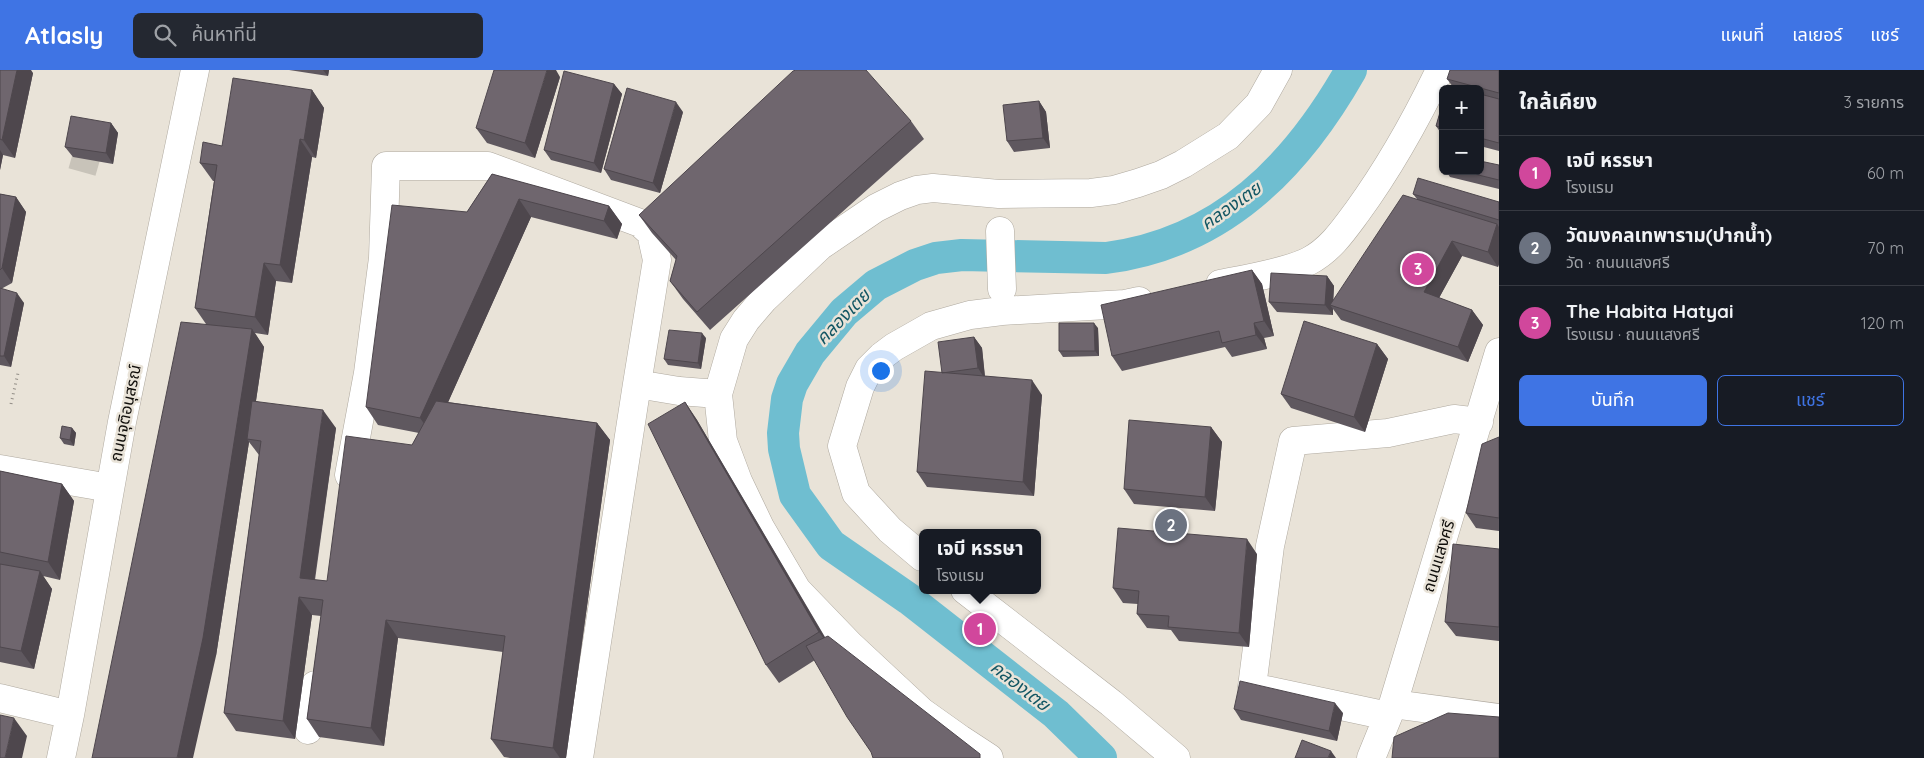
<!DOCTYPE html>
<html lang="th">
<head>
<meta charset="utf-8">
<style>
	body { margin:0; font-family:Quicksand,"Noto Sans Thai",sans-serif; background:#242831; color:#f1f3f6 }
	.controls { position:absolute; right:15px; top:15px; display:grid; overflow:hidden; border-radius:8px; box-shadow:0 1px 4px #0004 }
	.controls button { width:45px; height:45px; display:grid; place-items:center; padding:0; border:0; border-bottom:1px solid #363941; background:#171b24; color:#f1f3f6; font:25px sans-serif }
	.you { position:absolute; left:880px; top:300px; width:18px; height:18px; margin:-12px; border:4px solid #fff; border-radius:50%; background:#1a73e8; box-shadow:0 0 0 8px #1a73e833 }
	.badge { display:grid; place-items:center; width:32px; height:32px; border-radius:50%; background:#3f74e4; color:#fff; font-size:16px; font-weight:700 }
	.pin { position:absolute; translate:-50% -50%; border:2px solid #fff; box-shadow:0 1px 5px #0006 }
	.popup { position:absolute; left:919px; top:459px; width:122px; height:65px; box-sizing:border-box; display:grid; place-content:center; border-radius:8px; background:#171b24; filter:drop-shadow(0 1px 4px #0005); font-size:16px; white-space:nowrap; color:#9ea1a6 }
	.popup b { font-size:19px; color:#f1f3f6 }
	.popup::after { content:''; position:absolute; left:50%; top:100%; margin-left:-10px; border:10px solid transparent; border-top-color:#171b24 }
	.list { margin:0; padding:0; list-style:none }
	h2 { display:flex; justify-content:space-between; align-items:center; height:65px; margin:0; padding:0 20px; font-size:21px }
	h2 small { font-size:16px; font-weight:400; color:#9ea1a6 }
	.list li { display:grid; grid-template-columns:32px 1fr auto; gap:15px; align-items:center; box-sizing:border-box; height:75px; padding:0 20px; border-top:1px solid #363941 }
	.list b { display:block; font-size:19px; white-space:nowrap }
	.list p { margin:0; font-size:16px; white-space:nowrap; color:#9ea1a6 }
	.list em { font-size:16px; font-style:normal; color:#9ea1a6 }
	.actions { display:flex; gap:10px; padding:15px 20px }
	.actions a { flex:1; padding:11px 0; border:1px solid #3f74e4; border-radius:8px; text-align:center; font-size:18px; color:#3f74e4 }
	.actions .main { background:#3f74e4; color:#fff }
	.icon { flex:none; width:28px; height:28px; fill:none; stroke:currentColor; stroke-width:2; stroke-linecap:round; stroke-linejoin:round }
	.map { position:relative; flex:none; width:1499px; height:688px; overflow:hidden }
	header { display:flex; align-items:center; gap:30px; box-sizing:border-box; height:70px; padding:0 25px; background:#3f74e4; color:#fff }
	header strong { font-size:24px }
	nav { display:flex; gap:28px; margin-inline-start:auto; font-size:18px }
	.search { width:350px; height:45px; background:#242831; display:flex; align-items:center; gap:12px; box-sizing:border-box; padding:0 18px; border-radius:8px; color:#9ea1a6; font-size:19px }
	main { display:flex }
	aside { flex:1; background:#171b24 }
	.map>svg:first-child { display:block }
	.lines { fill:none; stroke-linecap:round; stroke-linejoin:round }
	.canal { stroke:#6fbed0; stroke-width:32 }
	.minor-tunnel { stroke:#c8c3b9; stroke-width:28; stroke-dasharray:28 14; stroke-linecap:butt }
	.minor-casing { stroke:#afa99f; stroke-width:29 }
	.path { stroke:#948f88; stroke-width:3; stroke-dasharray:1 4; stroke-linecap:butt }
	.minor { stroke:#fff; stroke-width:28 }
	.wall { fill:#5f585f }
	.shaded-wall { fill:#4e474d }
	.building { fill:#6f666e; stroke:#4e474d }
	.labels { text-anchor:middle; stroke-width:5; stroke-linejoin:round; paint-order:stroke }
	.street-label { font-size:16px; fill:#100e0b; stroke:#e9e3d8 }
	.water-label { font-size:18px; font-style:italic; fill:#125663; stroke:#e9e3d8 }
</style>
</head>
<body>
<header>
<strong>Atlasly</strong>
<div class="search"><svg class="icon" aria-label="search" viewBox="0 0 24 24"><circle cx="10" cy="10" r="6"/><path d="M15 15l6 6"/></svg>ค้นหาที่นี่</div>
<nav><a>แผนที่</a><a>เลเยอร์</a><a>แชร์</a></nav>
</header>
<main>
<div class="map">
<svg width="1499" height="688" viewBox="0 0 1499 688">
	<rect width="100%" height="100%" fill="#e9e3d8"/>
	<g class="lines">
		<path class="canal" d="M 1101,688 L 1056,644 L 909,529 L 831,475 L 795,425 L 784,379 L 783,363 L 787,329 L 792,314 L 810,283 L 844,242 L 876,215 L 915,195 L 936,188 L 962,185 L 1106,188 C 1222,173 1296,97 1351,0"/>
		<path class="minor-tunnel" d="M 82,102 L 96,53"/>
		<defs>
			<path id="minor" d="M 1000,161 L 1002,219
				M 1220,214 C 1245,209 1288,202 1309,191 C 1330,180 1343,161 1357,142 C 1389,98 1416,50 1440,0
				M 0,399 L 110,418
				M 349,405 L 368,303 L 383,188 L 386,96 L 488,96 L 640,153 L 651,163 L 657,190 L 637,314
				M 922,487 L 890,460 L 856,423 L 842,376 L 860,317 L 869,299 L 882,286 L 894,277 L 931,256 L 970,245 L 1002,241 L 1125,234 L 1139,231
				M 965,520 L 1111,633 L 1176,688
				M 0,628 L 70,645
				M 1393,634 L 1499,648
				M 1388,646 L 1252,617 L 1270,476 L 1293,371 L 1388,363 L 1454,349 L 1479,352
				M 308,660 L 315,615
				M 61,688 L 70,645 L 122,352 L 195,0
				M 579,688 L 637,314 L 679,321 L 718,324
				M 989,688 L 960,669 L 922,642 L 849,574 L 797,520 L 760,457 L 738,411 L 723,371 L 718,324 L 734,269 L 746,250 L 764,229 L 820,176 L 876,138 L 900,126 L 917,120 L 933,118 L 999,124 L 1091,123 L 1114,120 L 1138,113 L 1161,105 L 1183,94 L 1228,66 L 1259,34 L 1278,0
				M 1371,688 L 1393,634 L 1499,282"/>
		</defs>
		<use href="#minor" class="minor-casing"/>
		<path class="path" d="M 11,334 L 18,303"/>
		<use href="#minor" class="minor"/>
	</g>
	<path class="wall" d="M 0,0 L 33,3 L 15,88 L 3,85 L 0,100 Z
		M 289,0 L 329,0 L 328,6 Z
		M 1499,0 L 1499,81 L 1480,76 L 1480,19 L 1446,19 L 1453,17 L 1447,9 Z
		M 560,7 L 535,88 L 487,73 L 476,58 Z
		M 614,14 L 622,24 L 601,103 L 551,90 L 544,80 Z
		M 312,20 L 324,38 L 316,88 L 312,87 L 292,213 L 276,211 L 268,265 L 255,263 L 264,277 L 256,331 L 336,358 L 315,510 L 327,511 L 412,375 L 419,363 L 378,355 L 366,337 L 467,142 L 492,104 L 609,136 L 622,154 L 617,169 L 531,147 L 448,332 L 597,353 L 610,370 L 566,688 L 510,688 L 504,687 L 491,669 L 503,582 L 398,568 L 384,676 L 319,667 L 307,649 L 321,546 L 312,545 L 295,669 L 236,661 L 224,643 L 259,385 L 249,372 L 216,586 L 206,254 L 195,238 L 214,111 L 213,111 L 200,93 L 222,76 Z
		M 1039,31 L 1046,42 L 1050,78 L 1014,82 L 1007,71 Z
		M 1443,32 L 1443,66 L 1436,56 Z
		M 683,42 L 660,123 L 611,110 L 604,99 Z
		M 911,51 L 924,69 L 710,260 L 683,229 L 670,211 L 676,190 L 652,163 L 639,145 Z
		M 111,53 L 118,63 L 113,94 L 73,87 L 65,77 Z
		M 1499,95 L 1499,119 L 1450,107 L 1446,101 L 1480,101 Z
		M 0,124 L 16,127 L 26,142 L 12,213 L 1,219 L 24,233 L 11,297 L 0,295 Z
		M 1413,124 L 1499,132 L 1499,194 L 1498,197 L 1462,186 L 1439,228 L 1472,240 L 1483,255 L 1468,292 L 1341,250 L 1333,239 L 1333,245 L 1277,242 L 1269,232 L 1327,206 L 1334,216 L 1333,231 L 1417,129 Z
		M 1252,200 L 1262,214 L 1274,266 L 1264,268 L 1267,279 L 1232,287 L 1225,277 L 1122,301 L 1112,286 Z
		M 1098,258 L 1099,286 L 1063,287 L 1059,281 Z
		M 974,267 L 982,278 L 985,306 L 1042,325 L 1034,426 L 927,417 L 917,402 L 942,303 Z
		M 706,268 L 701,299 L 668,295 L 664,289 Z
		M 1377,274 L 1388,289 L 1365,362 L 1291,338 L 1281,324 Z
		M 685,332 L 697,350 L 825,567 L 871,682 L 815,590 L 779,613 L 766,595 Z
		M 1211,357 L 1222,372 L 1215,441 L 1134,434 L 1124,419 Z
		M 72,358 L 76,363 L 74,376 L 64,374 L 60,368 Z
		M 1499,367 L 1499,461 L 1476,458 L 1466,443 Z
		M 0,401 L 62,414 L 74,431 L 60,510 L 43,506 L 52,519 L 34,599 L 0,592 Z
		M 1499,479 L 1499,571 L 1456,566 L 1445,552 Z
		M 1257,484 L 1249,577 L 1179,571 L 1171,560 L 1147,558 L 1137,544 L 1138,534 L 1123,533 L 1113,518 Z
		M 1234,639 L 1343,643 L 1337,671 L 1241,650 Z"/>
	<path class="shaded-wall" d="M 17,0 L 31,0 L 33,3 L 15,88 L 2,70 Z
		M 323,0 L 329,0 L 328,6 Z
		M 547,0 L 556,0 L 560,7 L 535,88 L 525,73 Z
		M 614,14 L 622,24 L 601,103 L 594,93 Z
		M 312,20 L 324,38 L 316,88 L 304,70 Z
		M 1039,31 L 1046,42 L 1050,78 L 1043,68 Z
		M 676,32 L 683,42 L 660,123 L 653,113 Z
		M 111,53 L 118,63 L 113,94 L 106,83 Z
		M 300,69 L 312,87 L 292,213 L 280,195 Z
		M 0,80 L 3,85 L 0,100 Z
		M 16,127 L 26,142 L 12,213 L 2,198 Z
		M 519,129 L 531,147 L 433,366 L 420,348 Z
		M 609,136 L 622,154 L 617,169 L 604,151 Z
		M 1497,154 L 1499,157 L 1499,194 L 1498,197 L 1488,182 Z
		M 1452,171 L 1462,186 L 1434,237 L 1424,222 Z
		M 264,193 L 276,211 L 268,265 L 255,247 Z
		M 1252,200 L 1262,214 L 1274,266 L 1264,251 Z
		M 1327,206 L 1334,216 L 1333,236 L 1330,235 L 1333,239 L 1333,245 L 1325,235 Z
		M 17,223 L 24,233 L 11,297 L 4,286 Z
		M 1472,240 L 1483,255 L 1468,292 L 1458,277 Z
		M 1094,253 L 1098,258 L 1099,286 L 1095,281 Z
		M 1254,253 L 1264,268 L 1267,279 L 1256,265 Z
		M 252,259 L 264,277 L 250,370 L 247,369 L 249,372 L 216,586 L 193,688 L 177,688 Z
		M 702,263 L 706,268 L 701,299 L 698,293 Z
		M 974,267 L 982,278 L 985,309 L 978,298 Z
		M 1377,274 L 1388,289 L 1365,362 L 1354,347 Z
		M 1032,310 L 1042,325 L 1034,426 L 1023,412 Z
		M 685,332 L 697,350 L 832,580 L 819,562 Z
		M 323,340 L 336,358 L 312,526 L 300,508 Z
		M 597,353 L 610,370 L 566,688 L 560,688 L 553,678 Z
		M 1211,357 L 1222,372 L 1215,441 L 1205,427 Z
		M 72,358 L 76,363 L 74,376 L 70,370 Z
		M 62,414 L 74,431 L 60,510 L 48,492 Z
		M 1247,469 L 1257,484 L 1249,577 L 1239,563 Z
		M 40,501 L 52,519 L 34,599 L 21,581 Z
		M 299,527 L 312,545 L 295,669 L 283,651 Z
		M 386,550 L 398,568 L 384,676 L 371,658 Z
		M 1335,633 L 1343,643 L 1337,671 L 1329,661 Z
		M 14,648 L 27,666 L 22,688 L 5,688 Z
		M 1331,681 L 1336,688 L 1328,688 Z"/>
	<path class="building" d="M 0,0 L 17,0 L 2,70 L 0,69 Z
		M 494,0 L 547,0 L 525,73 L 476,58 Z
		M 796,0 L 866,0 L 911,51 L 697,242 L 670,211 L 677,186 L 639,145 L 793,1 Z
		M 1450,0 L 1499,0 L 1499,23 L 1447,9 Z
		M 564,1 L 614,14 L 594,93 L 544,80 Z
		M 233,8 L 312,20 L 304,70 L 300,69 L 280,195 L 264,193 L 255,247 L 195,238 L 217,95 L 200,93 L 203,72 L 222,76 Z
		M 1447,15 L 1461,19 L 1446,19 Z
		M 627,18 L 676,32 L 653,113 L 604,99 Z
		M 1480,24 L 1499,29 L 1499,73 L 1480,68 Z
		M 1039,31 L 1043,68 L 1007,71 L 1003,35 Z
		M 1443,32 L 1443,58 L 1436,56 Z
		M 71,46 L 111,53 L 106,83 L 65,77 Z
		M 1480,91 L 1499,95 L 1499,110 L 1462,101 L 1480,101 Z
		M 492,104 L 609,136 L 604,151 L 519,129 L 420,348 L 366,337 L 392,135 L 467,142 Z
		M 1418,108 L 1499,132 L 1499,150 L 1413,124 Z
		M 0,124 L 16,127 L 2,198 L 0,200 Z
		M 1403,125 L 1497,154 L 1488,182 L 1452,171 L 1424,222 L 1472,240 L 1458,277 L 1330,235 Z
		M 1252,200 L 1264,251 L 1254,253 L 1256,265 L 1222,273 L 1219,261 L 1112,286 L 1101,235 Z
		M 1271,203 L 1327,206 L 1325,235 L 1269,232 Z
		M 0,218 L 17,223 L 4,286 L 0,286 Z
		M 1304,251 L 1377,274 L 1354,347 L 1281,324 Z
		M 181,252 L 252,259 L 203,568 L 177,688 L 92,688 Z
		M 1059,253 L 1094,253 L 1095,281 L 1059,281 Z
		M 669,260 L 702,263 L 698,293 L 664,289 Z
		M 974,267 L 978,298 L 942,303 L 938,272 Z
		M 925,301 L 1032,310 L 1023,412 L 917,402 Z
		M 252,331 L 323,340 L 300,508 L 327,511 L 346,366 L 412,375 L 436,331 L 597,353 L 553,678 L 491,669 L 505,566 L 386,550 L 371,658 L 307,649 L 323,530 L 299,527 L 283,651 L 224,643 L 261,371 L 247,369 Z
		M 685,332 L 819,562 L 766,595 L 648,354 Z
		M 1129,350 L 1211,357 L 1205,427 L 1124,419 Z
		M 62,356 L 72,358 L 70,370 L 60,368 Z
		M 1499,367 L 1499,448 L 1466,443 L 1482,374 Z
		M 0,401 L 62,414 L 48,492 L 0,482 Z
		M 1118,458 L 1247,469 L 1239,563 L 1168,557 L 1169,546 L 1137,544 L 1139,521 L 1113,518 Z
		M 1453,474 L 1499,479 L 1499,557 L 1445,552 Z
		M 0,494 L 40,501 L 21,581 L 0,577 Z
		M 828,566 L 980,684 L 980,688 L 873,688 L 871,682 L 847,647 L 806,576 Z
		M 1240,611 L 1335,633 L 1329,661 L 1234,639 Z
		M 1448,643 L 1499,647 L 1499,688 L 1392,688 L 1394,667 Z
		M 0,645 L 14,648 L 5,688 L 0,688 Z
		M 1302,670 L 1331,681 L 1328,688 L 1295,688 Z"/>
	<g class="labels">
		<g class="street-label">
			<text transform="translate(125 343) rotate(-78)" y="6">ถนนจุติอนุสรณ์</text>
			<text transform="translate(1438 486) rotate(-73)" y="6">ถนนเเสงศรี</text>
		</g>
		<g class="water-label">
			<text transform="translate(1231 136) rotate(-35)" y="6">คลองเตย</text>
			<text transform="translate(843 247) rotate(-46)" y="6">คลองเตย</text>
			<text transform="translate(1020 616) rotate(38)" y="6">คลองเตย</text>
		</g>
	</g>
</svg>
<div class="controls">
<button>+</button>
<button>−</button>
</div>
<div class="you"></div>
<div class="pin badge" style="left:980px;top:559px;background:#d1479c">1</div>
<div class="popup"><b>เจบี หรรษา</b>โรงแรม</div>
<div class="pin badge" style="left:1171px;top:455px;background:#6b7280">2</div>
<div class="pin badge" style="left:1418px;top:199px;background:#d1479c">3</div>
</div>
<aside>
<h2>ใกล้เคียง<small>3 รายการ</small></h2>
<ul class="list">
<li><span class="badge" style="background:#d1479c">1</span><div><b>เจบี หรรษา</b><p>โรงแรม</p></div><em>60 m</em></li>
<li><span class="badge" style="background:#6b7280">2</span><div><b>วัดมงคลเทพาราม(ปากน้ำ)</b><p>วัด · ถนนเเสงศรี</p></div><em>70 m</em></li>
<li><span class="badge" style="background:#d1479c">3</span><div><b>The Habita Hatyai</b><p>โรงแรม · ถนนเเสงศรี</p></div><em>120 m</em></li>
</ul>
<div class="actions"><a class="main">บันทึก</a><a>แชร์</a></div>
</aside>
</main>
</body>
</html>
